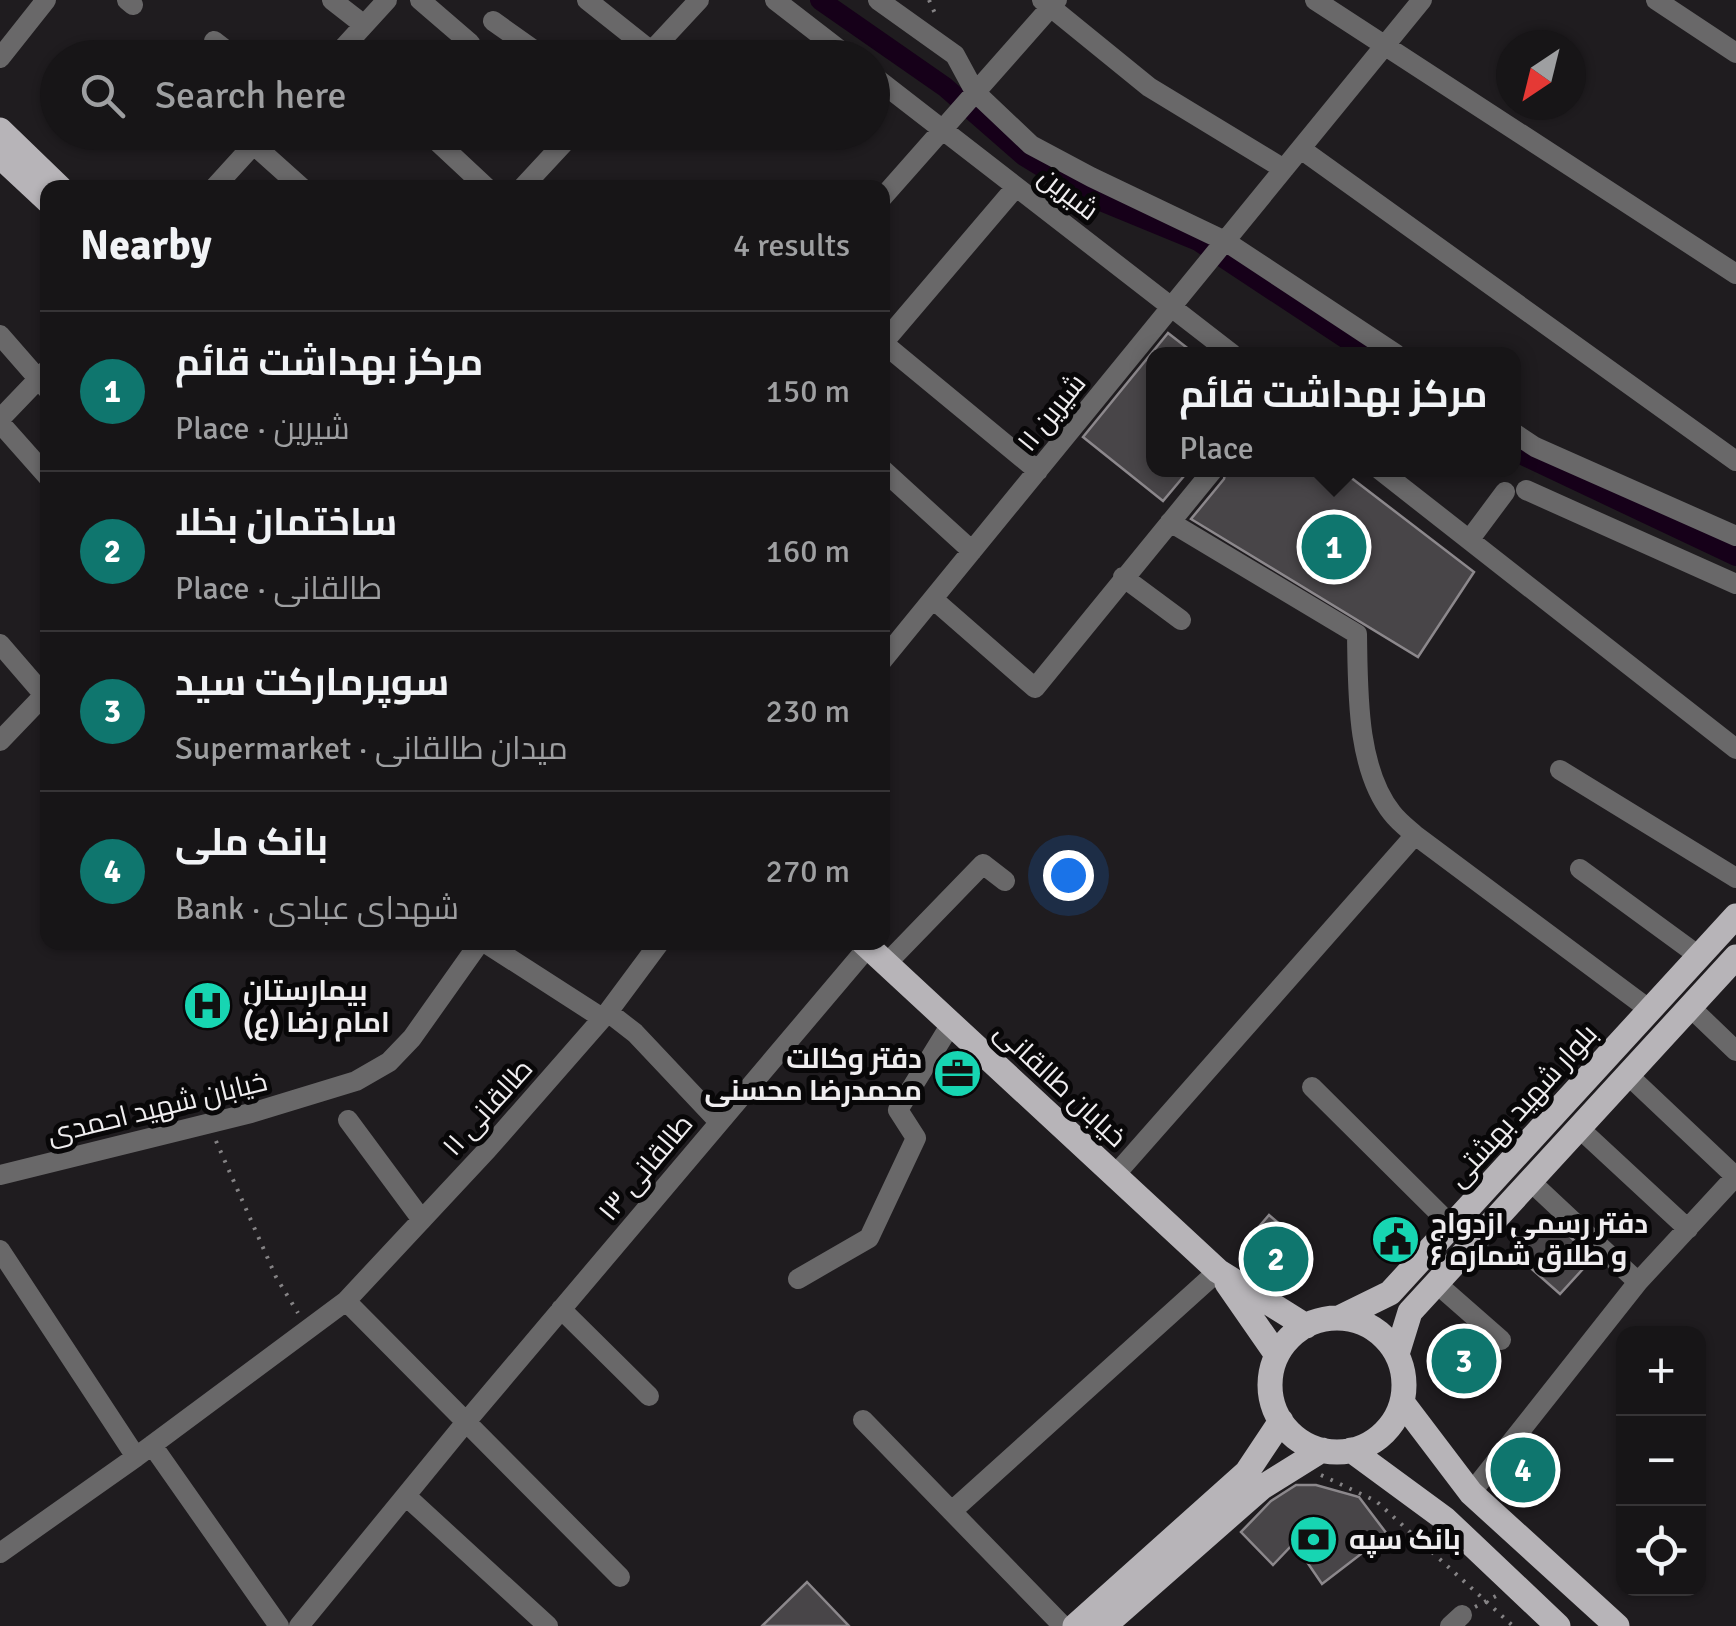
<!DOCTYPE html>
<html lang="en">
<head>
<meta charset="utf-8">
<style>
	body { margin:0; font-family:Signika,Cairo,sans-serif; background:#201e20; color:#f1f3f6 }
	.controls { position:absolute; right:30px; bottom:30px; display:grid; overflow:hidden; border-radius:20px; box-shadow:0 2px 8px #0004 }
	.controls button { width:90px; height:90px; display:grid; place-items:center; padding:0; border:0; border-bottom:2px solid #363436; background:#171517; color:#f1f3f6; font:50px sans-serif }
	.compass { position:absolute; left:1496px; top:30px; width:90px; height:90px; border-radius:50%; background:#171517; box-shadow:0 2px 8px #0004; rotate:215deg }
	.you { position:absolute; left:1068px; top:875px; width:35px; height:35px; margin:-25px; border:8px solid #fff; border-radius:50%; background:#1a73e8; box-shadow:0 0 0 15px #1a73e833 }
	.badge { display:grid; place-items:center; width:65px; height:65px; border-radius:50%; background:#0f766e; color:#fff; font-size:32px; font-weight:700 }
	.pin { position:absolute; translate:-50% -50%; border:5px solid #fff; box-shadow:0 2px 10px #0006 }
	.popup { position:absolute; left:1146px; top:347px; width:375px; height:130px; box-sizing:border-box; display:grid; place-content:center; border-radius:20px; background:#171517; filter:drop-shadow(0 2px 8px #0005); font-size:32px; white-space:nowrap; color:#9e9fa1 }
	.popup b { font-size:38px; color:#f1f3f6 }
	.popup::after { content:''; position:absolute; left:50%; top:100%; margin-left:-20px; border:20px solid transparent; border-top-color:#171517 }
	.list { margin:0; padding:0; list-style:none }
	h2 { display:flex; justify-content:space-between; align-items:center; height:130px; margin:0; padding:0 40px; font-size:42px }
	h2 small { font-size:32px; font-weight:400; color:#9e9fa1 }
	.list li { display:grid; grid-template-columns:65px 1fr auto; gap:30px; align-items:center; box-sizing:border-box; height:160px; padding:0 40px; border-top:2px solid #363436 }
	.list b { display:block; font-size:38px; white-space:nowrap }
	.list p { margin:0; font-size:32px; white-space:nowrap; color:#9e9fa1 }
	.list em { font-size:32px; font-style:normal; color:#9e9fa1 }
	.icon { flex:none; width:55px; height:55px; fill:none; stroke:currentColor; stroke-width:2; stroke-linecap:round; stroke-linejoin:round }
	.map { position:relative; flex:none; width:1736px; height:1626px; overflow:hidden }
	.search { position:absolute; background:#171517; box-shadow:0 2px 8px #0004; left:40px; top:40px; width:850px; height:110px; display:flex; align-items:center; gap:25px; box-sizing:border-box; padding:0 35px; border-radius:55px; color:#9e9fa1; font-size:38px }
	.panel { position:absolute; background:#171517; box-shadow:0 2px 8px #0004; left:40px; top:180px; width:850px; height:770px; border-radius:20px }
	.map>svg:first-child { display:block }
	.lines { fill:none; stroke-linecap:round; stroke-linejoin:round }
	.canal { stroke:#160019; stroke-width:20 }
	.building { fill:#484548; stroke:#8c888c; stroke-width:2.5 }
	.path { stroke:#858385; stroke-width:4; stroke-dasharray:2.5 8; stroke-linecap:butt }
	.minor { stroke:#696869; stroke-width:20 }
	.major { stroke:#b7b4b8; stroke-width:25 }
	.labels { text-anchor:middle; stroke-width:10; stroke-linejoin:round; paint-order:stroke }
	.street-label { font-size:28px; fill:#efedef; stroke:#080708 }
	.poi-label { font-size:28px; font-weight:bold; fill:#efedef; stroke:#080708; text-anchor:start }
</style>
</head>
<body>
<div class="map">
<svg width="1736" height="1626" viewBox="0 0 1736 1626">
	<rect width="100%" height="100%" fill="#1f1c1f"/>
	<g class="lines">
		<path class="canal" d="M 820,0 L 945,87 L 1024,156 L 1091,197 L 1198,241 L 1369,354
			M 1514,451 L 1736,556"/>
	</g>
	<path class="building" d="M 1168,333 L 1195,354 L 1154,354 L 1154,470 L 1189,470 L 1163,501 L 1083,437 Z
		M 1226,470 L 1341,470 L 1474,572 L 1418,657 L 1191,519 L 1224,479 Z
		M 1269,1215 L 1302,1243 L 1278,1275 L 1245,1243 Z
		M 1550,1218 L 1593,1258 L 1560,1294 L 1516,1255 Z
		M 1296,1485 L 1316,1485 L 1359,1497 L 1387,1534 L 1322,1584 L 1294,1543 L 1273,1565 L 1241,1532 L 1271,1501 Z
		M 807,1582 L 849,1626 L 762,1626 Z"/>
	<g class="lines">
		<path class="path" d="M 929,0 L 937,18
			M 216,1141 L 276,1277 L 298,1313
			M 1321,1475 L 1376,1501 L 1513,1626
			M 1475,1607 L 1498,1595"/>
		<path class="minor" d="M 127,0 L 133,5
			M 332,0 L 364,25
			M 420,0 L 470,43
			M 587,0 L 660,58
			M 775,0 L 850,58
			M 878,0 L 955,55 L 975,92 L 1031,145 L 1091,177 L 1225,241 L 1396,354
			M 1042,0 L 1149,87 L 1284,169
			M 1315,0 L 1736,274
			M 1656,0 L 1736,53
			M 493,21 L 545,58
			M 214,41 L 236,58
			M 0,58 L 46,0
			M 334,58 L 387,0
			M 645,58 L 699,0
			M 872,75 L 1232,354
			M 427,132 L 487,188
			M 254,145 L 302,188
			M 1301,149 L 1736,461
			M 1016,187 L 883,343 L 1038,471
			M 214,188 L 265,132
			M 522,188 L 574,132
			M 882,198 L 1057,0
			M 0,335 L 48,390
			M 0,419 L 47,370
			M 0,423 L 48,477
			M 1514,433 L 1535,447 L 1736,536
			M 882,469 L 972,551
			M 1380,470 L 1736,749
			M 1526,490 L 1736,584
			M 1170,522 L 1357,634 C 1358,689 1356,768 1392,813 C 1398,821 1407,828 1415,835 L 1650,1010
			M 1470,539 L 1505,492
			M 1123,577 L 1181,620
			M 933,599 L 1035,688 L 1213,470
			M 0,644 L 44,695
			M 882,661 L 1422,0
			M 0,741 L 48,691
			M 1560,770 L 1736,878
			M 1580,869 L 1699,956
			M 484,942 L 602,1018
			M 886,964 L 983,864 L 1005,881
			M 1690,1007 L 1736,1051
			M 608,1012 L 635,1033 L 719,1122
			M 1628,1075 L 1736,1177
			M 1312,1087 L 1452,1226
			M 348,1120 L 422,1220
			M 1579,1128 L 1688,1229
			M 0,1175 L 251,1113 L 356,1081 L 389,1062 L 412,1038 L 480,942
			M 1115,1175 L 1415,835
			M 1530,1181 L 1638,1282
			M 0,1250 L 136,1457
			M 798,1279 L 869,1238 L 916,1138 L 898,1110 L 951,1024
			M 1436,1283 L 1501,1340
			M 346,1301 L 620,1577
			M 561,1309 L 649,1396
			M 863,1420 L 1063,1626
			M 152,1445 L 279,1626
			M 1471,1493 L 1638,1282 L 1736,1176
			M 406,1496 L 548,1626
			M 952,1511 L 1218,1271
			M 0,1553 L 136,1457 L 346,1301 L 487,1150 L 608,1012 L 660,942
			M 299,1626 L 466,1422 L 868,947
			M 1450,1626 L 1462,1615"/>
		<path class="major" d="M 0,130 L 60,188
			M 0,156 L 48,201
			M 863,942 L 1218,1271 L 1306,1326
			M 1227,1283 L 1277,1355
			M 1339,1318 L 1390,1293 L 1736,916
			M1270 1385a67 67 0 1 1 134 0a67 67 0 1 1-134 0Z
			M 1397,1354 L 1410,1312 L 1736,957
			M 1402,1402 L 1471,1493 L 1617,1626
			M 1351,1450 L 1445,1519 L 1558,1626
			M 1075,1626 L 1247,1472 L 1281,1421
			M 1104,1626 L 1261,1488 L 1322,1450"/>
	</g>
	<defs>
		<symbol id="hospital-disc" viewBox="-11 -11 22 22"><circle r="9.5" fill="#17d5b2" stroke="#080708"/><path d="M-5-5h3v3.5h4V-5h3V5h-3V1.5h-4V5h-3Z" fill="#111"/></symbol>
		<symbol id="office-disc" viewBox="-11 -11 22 22"><circle r="9.5" fill="#17d5b2" stroke="#080708"/><path d="M-6-3h4V-5.5h4V-3h4V5H-6ZM-1-4.5V-3h2v-1.5ZM-6 0V1H6V0Z" fill="#111"/></symbol>
		<symbol id="civic-disc" viewBox="-11 -11 22 22"><circle r="9.5" fill="#17d5b2" stroke="#080708"/><path d="M-.6-6.5H3V-4.5H.6V-3L4-1V1h2V6H-6V1h2V-1L-.6-3ZM-1.2 2.5V6h2.4V2.5Z" fill="#111"/></symbol>
		<symbol id="bank-disc" viewBox="-11 -11 22 22"><circle r="9.5" fill="#17d5b2" stroke="#080708"/><path d="M-6-4H6V4H-6ZM0-2.3a2.3 2.3 0 1 0 0 4.6a2.3 2.3 0 1 0 0-4.6Z" fill="#111"/></symbol>
	</defs>
	<g fill-rule="evenodd">
		<use href="#hospital-disc" x="180" y="978" width="55" height="55"/>
		<use href="#office-disc" x="930" y="1046" width="55" height="55"/>
		<use href="#civic-disc" x="1368" y="1212" width="55" height="55"/>
		<use href="#bank-disc" x="1286" y="1512" width="55" height="55"/>
	</g>
	<g class="labels">
		<g class="street-label">
			<text transform="translate(1069 193) rotate(38)" y="10">شیرین</text>
			<text transform="translate(1051 412) rotate(-51)" y="10">شیرین ۱۱</text>
			<text transform="translate(1061 1084) rotate(43)" y="10">خیابان طالقانی</text>
			<text transform="translate(1522 1105) rotate(-48)" y="10">بلوار شهید بهشتی</text>
			<text transform="translate(157 1107) rotate(-14)" y="10">خیابان شهید احمدی</text>
			<text transform="translate(487 1107) rotate(-48)" y="10">طالقانی ۱۱</text>
			<text transform="translate(645 1167) rotate(-50)" y="10">طالقانی ۱۳</text>
		</g>
		<g class="poi-label">
			<text x="243" y="1000">بیمارستان<tspan x="243" dy="32">امام رضا (ع)</tspan></text>
			<text x="922" y="1068" text-anchor="end">دفتر وکالت<tspan x="922" dy="32">محمدرضا محسنی</tspan></text>
			<text x="1430" y="1233">دفتر رسمی ازدواج<tspan x="1430" dy="32">و طلاق شماره ۶</tspan></text>
			<text x="1349" y="1549">بانک سپه</text>
		</g>
	</g>
</svg>
<div class="controls">
<button>+</button>
<button>−</button>
<button><svg class="icon" aria-label="locate" viewBox="0 0 24 24"><circle cx="12" cy="12" r="6"/><path d="M12 2v4M12 18v4M2 12h4M18 12h4"/></svg></button>
</div>
<svg class="compass" viewBox="-18 -18 36 36"><path d="M0-13l5 13h-10z" fill="#e53935"/><path d="M0 13l5-13h-10z" fill="#9e9fa1"/></svg>
<div class="you"></div>
<div class="pin badge" style="left:1334px;top:547px">1</div>
<div class="popup"><b>مرکز بهداشت قائم</b>Place</div>
<div class="pin badge" style="left:1276px;top:1259px">2</div>
<div class="pin badge" style="left:1464px;top:1361px">3</div>
<div class="pin badge" style="left:1523px;top:1470px">4</div>
<div class="search"><svg class="icon" aria-label="search" viewBox="0 0 24 24"><circle cx="10" cy="10" r="6"/><path d="M15 15l6 6"/></svg>Search here</div>
<section class="panel">
<h2>Nearby<small>4 results</small></h2>
<ul class="list">
<li><span class="badge">1</span><div><b>مرکز بهداشت قائم</b><p>Place · شیرین</p></div><em>150 m</em></li>
<li><span class="badge">2</span><div><b>ساختمان بخلا</b><p>Place · طالقانی</p></div><em>160 m</em></li>
<li><span class="badge">3</span><div><b>سوپرمارکت سید</b><p>Supermarket · میدان طالقانی</p></div><em>230 m</em></li>
<li><span class="badge">4</span><div><b>بانک ملی</b><p>Bank · شهدای عبادی</p></div><em>270 m</em></li>
</ul>
</section>
</div>
</body>
</html>
